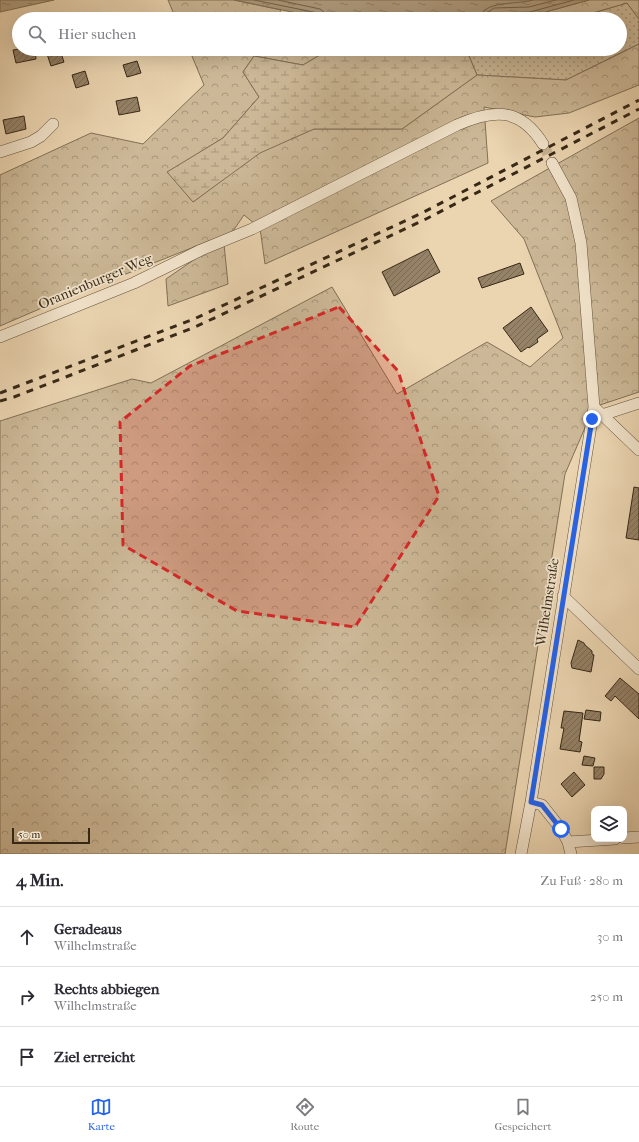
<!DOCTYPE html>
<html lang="de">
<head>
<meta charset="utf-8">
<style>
	body { margin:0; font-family:"IM FELL French Canon",serif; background:#f7f7f7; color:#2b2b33 }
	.controls { position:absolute; right:12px; bottom:12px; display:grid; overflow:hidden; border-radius:8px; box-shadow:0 4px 16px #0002 }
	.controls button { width:36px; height:36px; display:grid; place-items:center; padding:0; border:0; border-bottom:1px solid #e1e1e2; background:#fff; color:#2b2b33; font:20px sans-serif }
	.scale { position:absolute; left:12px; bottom:10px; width:78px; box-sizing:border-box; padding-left:4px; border:2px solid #372816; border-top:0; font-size:11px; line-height:14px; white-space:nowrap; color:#372816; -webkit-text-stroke:3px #f2e4cc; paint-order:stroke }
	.stop { position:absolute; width:12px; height:12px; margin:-9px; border:3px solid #2563eb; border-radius:50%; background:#fff }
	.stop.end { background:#2563eb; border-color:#fff; box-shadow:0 1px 4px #0008 }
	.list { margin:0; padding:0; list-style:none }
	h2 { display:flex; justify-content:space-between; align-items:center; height:52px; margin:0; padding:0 16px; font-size:17px }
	h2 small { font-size:13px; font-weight:400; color:#7c7c81 }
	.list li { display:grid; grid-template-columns:26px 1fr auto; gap:12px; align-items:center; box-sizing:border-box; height:60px; padding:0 16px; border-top:1px solid #e1e1e2 }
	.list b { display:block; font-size:15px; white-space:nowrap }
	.list p { margin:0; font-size:13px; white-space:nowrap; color:#7c7c81 }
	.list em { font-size:13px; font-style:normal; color:#7c7c81 }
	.icon { flex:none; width:22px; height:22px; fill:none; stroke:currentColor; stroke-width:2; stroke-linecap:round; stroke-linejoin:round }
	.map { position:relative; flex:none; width:639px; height:854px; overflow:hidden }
	.search { position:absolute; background:#fff; box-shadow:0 4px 16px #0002; left:12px; right:12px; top:12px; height:44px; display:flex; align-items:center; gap:10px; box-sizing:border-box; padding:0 14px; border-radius:22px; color:#7c7c81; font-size:15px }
	.sheet { height:232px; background:#fff }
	nav { display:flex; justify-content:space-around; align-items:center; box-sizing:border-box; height:56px; border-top:1px solid #e1e1e2; background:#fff; font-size:11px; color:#7c7c81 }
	nav a { display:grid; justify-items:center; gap:2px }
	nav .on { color:#2563eb }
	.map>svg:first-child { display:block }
	.grass { fill:url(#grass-dots); stroke:#827056 }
	.forest { fill:url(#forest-crowns); stroke:#827056 }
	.wetland { fill:url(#wetland-marsh); stroke:#827056 }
	.water { fill:url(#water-ripples); stroke:#7e6c53 }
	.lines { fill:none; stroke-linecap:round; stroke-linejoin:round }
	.shore { stroke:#726149; stroke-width:1 }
	.building { fill:url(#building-hatch); stroke:#372816 }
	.minor-tunnel { stroke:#c7b292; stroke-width:11; stroke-dasharray:11 5.5; stroke-linecap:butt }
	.minor-casing { stroke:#64533d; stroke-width:12 }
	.minor { stroke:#f2e4cc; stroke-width:11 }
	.rail { stroke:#372816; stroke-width:3; stroke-dasharray:7 7; stroke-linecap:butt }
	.route { stroke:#2563eb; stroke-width:5 }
	.marked { fill:#d62828; fill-opacity:0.2; stroke:#d62828; stroke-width:3; stroke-dasharray:8 5; stroke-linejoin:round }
	.labels { text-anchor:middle; stroke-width:3.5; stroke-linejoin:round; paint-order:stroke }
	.street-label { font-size:14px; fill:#372816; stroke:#f2e4cc }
</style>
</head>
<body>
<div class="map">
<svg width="639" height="854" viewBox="0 0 639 854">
	<defs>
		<pattern id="grass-dots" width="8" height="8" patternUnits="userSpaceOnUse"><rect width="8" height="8" fill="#ccb897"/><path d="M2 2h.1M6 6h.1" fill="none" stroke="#a6967a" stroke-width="1.8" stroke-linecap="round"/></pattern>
		<pattern id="forest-crowns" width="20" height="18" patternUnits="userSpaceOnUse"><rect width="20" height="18" fill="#ccb897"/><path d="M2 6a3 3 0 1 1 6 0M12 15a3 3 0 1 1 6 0" fill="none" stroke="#a6967a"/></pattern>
		<pattern id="wetland-marsh" width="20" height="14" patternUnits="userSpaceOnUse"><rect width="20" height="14" fill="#ccb897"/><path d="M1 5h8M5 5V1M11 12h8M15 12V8" fill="none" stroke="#a6967a"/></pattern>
		<pattern id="water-ripples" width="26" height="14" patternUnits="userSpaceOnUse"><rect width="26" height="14" fill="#ae9a7c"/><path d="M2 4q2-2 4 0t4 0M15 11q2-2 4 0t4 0" fill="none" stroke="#8e7e65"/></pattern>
		<pattern id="building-hatch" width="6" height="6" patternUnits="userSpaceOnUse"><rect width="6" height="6" fill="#958267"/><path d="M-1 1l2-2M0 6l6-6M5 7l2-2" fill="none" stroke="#7a6a54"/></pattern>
	</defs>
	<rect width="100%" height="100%" fill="#ebd5b1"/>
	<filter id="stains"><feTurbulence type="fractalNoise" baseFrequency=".005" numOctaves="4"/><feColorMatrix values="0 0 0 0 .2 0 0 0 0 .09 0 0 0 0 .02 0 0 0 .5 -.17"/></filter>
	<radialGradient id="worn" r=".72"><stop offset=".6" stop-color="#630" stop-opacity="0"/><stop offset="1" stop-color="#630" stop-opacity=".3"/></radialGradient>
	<path class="grass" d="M 627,3 L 639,19 L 639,44 L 566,80 L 477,75 L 466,49 L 620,49 L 620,19 L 572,19 Z"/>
	<path class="forest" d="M 168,0 L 234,0 L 281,10 L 276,19 L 176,19 Z
		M 589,0 L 639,0 L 639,19 L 627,3 L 572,19 L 514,19 L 514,17 L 531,16 Z
		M 639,44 L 639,85 L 569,113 L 535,117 L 484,107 L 488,163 L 265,264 L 260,228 L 244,215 L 224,244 L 228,284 L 168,306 L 166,279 L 211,248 L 209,241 L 58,301 L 0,326 L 0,175 L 91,133 L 143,144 L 204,85 L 189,49 L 330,49 L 303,65 L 254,56 L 243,72 L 259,97 L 223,138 L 168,172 L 193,202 L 260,152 L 314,129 L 402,129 L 477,75 L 566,80 Z
		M 639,118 L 639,392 L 594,407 L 565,474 L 505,854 L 0,854 L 0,421 L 132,379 L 151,383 L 332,287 L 397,394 L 487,342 L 530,367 L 563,338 L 524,239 L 491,201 Z"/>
	<path class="wetland" d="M 330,49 L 354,54 L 358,49 L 466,49 L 477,75 L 402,129 L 314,129 L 260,153 L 193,202 L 167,172 L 223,138 L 259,97 L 243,72 L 254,56 L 303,65 Z"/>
	<path class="water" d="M 0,0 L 54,0 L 0,12 Z
		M 234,0 L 589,0 L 531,16 L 326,19 Z"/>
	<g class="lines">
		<path class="shore" d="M 254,0 L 318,13 L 321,15 L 321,19
			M 278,0 L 320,9 L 325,13 L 326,19
			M 480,19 C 481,0 517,5 533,0
			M 486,19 L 488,12 L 494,8 L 529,7 L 556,0
			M 491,19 L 492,15 L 495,13 L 530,12 L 574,0"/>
	</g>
	<path class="building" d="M 19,49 L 35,49 L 36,59 L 16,63 L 13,50 Z
		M 60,50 L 64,62 L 51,66 L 47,54 Z
		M 137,61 L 141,73 L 127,77 L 123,65 Z
		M 85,71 L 89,84 L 76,88 L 72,75 Z
		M 137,97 L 140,111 L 119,115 L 116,101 Z
		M 24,116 L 26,129 L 6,134 L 3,120 Z
		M 428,249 L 440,272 L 394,296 L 382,272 Z
		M 520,263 L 524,274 L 482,288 L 478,278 Z
		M 531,307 L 548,331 L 537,339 L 538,342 L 529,348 L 528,347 L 521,352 L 503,328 Z
		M 634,487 L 639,488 L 639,540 L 626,538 Z
		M 578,640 L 584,643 L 585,645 L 592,651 L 592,654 L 594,655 L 591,672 L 572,668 L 571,663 Z
		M 620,678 L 639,694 L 639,719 L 615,696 L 611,701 L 605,696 Z
		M 586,710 L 601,712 L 600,721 L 584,719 Z
		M 564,711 L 583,713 L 579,741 L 582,742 L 580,752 L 560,749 L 564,728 L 561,728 Z
		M 584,756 L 595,758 L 593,766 L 582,765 Z
		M 594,767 L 604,767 L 604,774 L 601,779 L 594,779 Z
		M 574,772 L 585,785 L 572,797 L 561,784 Z"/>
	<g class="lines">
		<path class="minor-tunnel" d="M 543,144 L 552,163"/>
		<defs>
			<path id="minor" d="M 0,152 L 31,142 L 41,136 L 53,124
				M 0,337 L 134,283 L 201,250 L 252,229 L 457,125 C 493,109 520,107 543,144
				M 594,407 L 639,450
				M 602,415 L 639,403
				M 563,596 L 639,669
				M 531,802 L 542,805 L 561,829 L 568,842 L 571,854
				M 624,838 L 639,837
				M 568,842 L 615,839
				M 521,854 L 531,802 L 594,407 L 581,243 L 571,198 L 552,163"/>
		</defs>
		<use href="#minor" class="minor-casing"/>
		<use href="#minor" class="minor"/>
		<path class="rail" d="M 0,393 L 194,319 L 422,213 L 639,100
			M 0,401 L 14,397 L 195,327 L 424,220 L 639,109"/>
	</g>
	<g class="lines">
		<path class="route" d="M 561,829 L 542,805 L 531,802 L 592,419"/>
	</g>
	<path class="marked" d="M 339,307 L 398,371 L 439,496 L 355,627 L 237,611 L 123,545 L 120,422 L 190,366 Z"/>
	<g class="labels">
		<g class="street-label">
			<text transform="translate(95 281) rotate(-23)" y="5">Oranienburger Weg</text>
			<text transform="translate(547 602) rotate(-81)" y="5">Wilhelmstraße</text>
		</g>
	</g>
	<rect width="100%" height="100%" filter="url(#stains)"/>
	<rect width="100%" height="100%" fill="url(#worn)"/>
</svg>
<div class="controls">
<button><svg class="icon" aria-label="layers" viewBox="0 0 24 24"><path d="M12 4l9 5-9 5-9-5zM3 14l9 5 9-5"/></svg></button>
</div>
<div class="scale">50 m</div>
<div class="stop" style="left:561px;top:829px"></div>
<div class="stop end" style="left:592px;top:419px"></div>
<div class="search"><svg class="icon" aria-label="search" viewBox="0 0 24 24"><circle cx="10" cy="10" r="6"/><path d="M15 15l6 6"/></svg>Hier suchen</div>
</div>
<section class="sheet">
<h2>4 Min.<small>Zu Fuß · 280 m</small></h2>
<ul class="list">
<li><svg class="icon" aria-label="ahead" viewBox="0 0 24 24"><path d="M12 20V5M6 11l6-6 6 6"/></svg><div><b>Geradeaus</b><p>Wilhelmstraße</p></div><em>30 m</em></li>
<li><svg class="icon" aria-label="right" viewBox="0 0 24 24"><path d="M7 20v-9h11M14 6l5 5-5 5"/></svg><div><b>Rechts abbiegen</b><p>Wilhelmstraße</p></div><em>250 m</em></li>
<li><svg class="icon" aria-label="arrive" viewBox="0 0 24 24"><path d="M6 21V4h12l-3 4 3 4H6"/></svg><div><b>Ziel erreicht</b></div></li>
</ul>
</section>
<nav>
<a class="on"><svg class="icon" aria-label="map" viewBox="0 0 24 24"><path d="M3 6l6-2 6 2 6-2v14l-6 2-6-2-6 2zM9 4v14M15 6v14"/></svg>Karte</a>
<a><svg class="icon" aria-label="directions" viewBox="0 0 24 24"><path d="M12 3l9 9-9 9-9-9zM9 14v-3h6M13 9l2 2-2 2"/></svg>Route</a>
<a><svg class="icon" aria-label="saved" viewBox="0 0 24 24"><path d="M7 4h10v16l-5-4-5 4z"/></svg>Gespeichert</a>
</nav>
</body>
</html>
